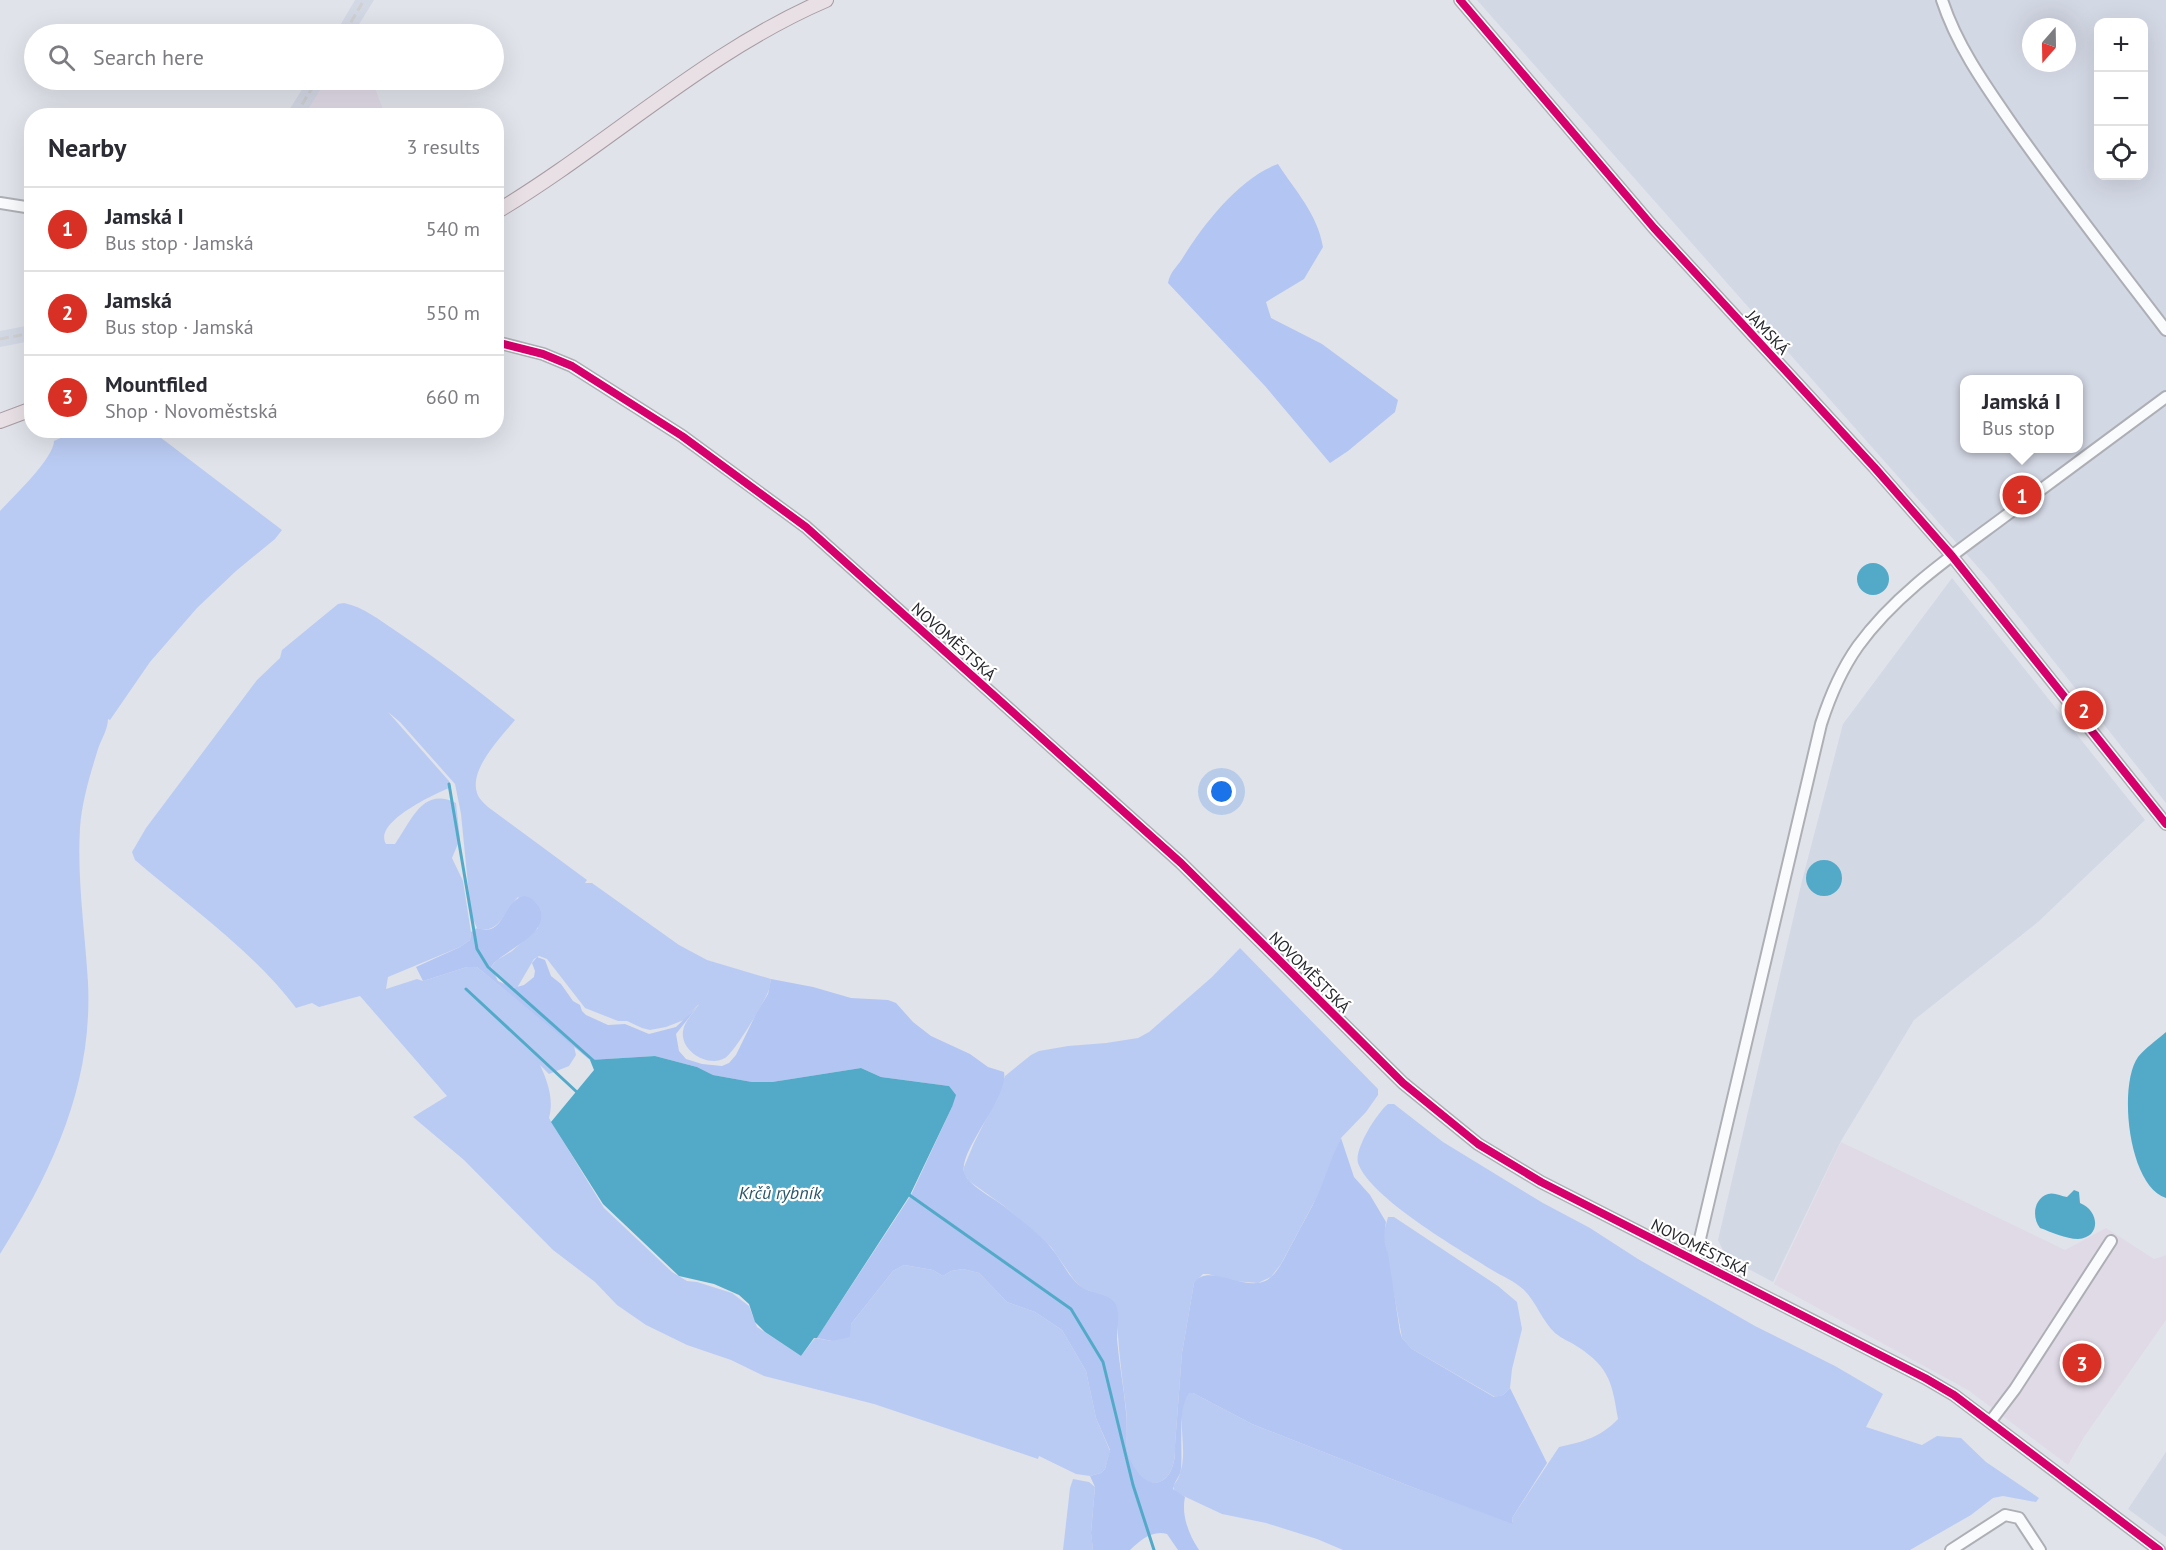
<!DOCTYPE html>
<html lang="en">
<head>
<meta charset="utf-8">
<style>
	body { margin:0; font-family:"PT Sans",sans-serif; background:#f7f7f7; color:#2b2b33 }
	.controls { position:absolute; right:18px; top:18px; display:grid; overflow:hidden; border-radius:12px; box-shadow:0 6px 24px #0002 }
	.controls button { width:54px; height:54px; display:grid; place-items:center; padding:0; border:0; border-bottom:2px solid #e1e1e2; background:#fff; color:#2b2b33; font:30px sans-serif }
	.compass { position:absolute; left:2022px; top:18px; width:54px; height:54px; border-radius:50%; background:#fff; box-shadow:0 6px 24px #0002; rotate:200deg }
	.you { position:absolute; left:1222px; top:792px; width:21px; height:21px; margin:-15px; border:4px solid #fff; border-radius:50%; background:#1a73e8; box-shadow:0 0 0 9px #1a73e833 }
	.badge { display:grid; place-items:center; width:39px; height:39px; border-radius:50%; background:#d93025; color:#fff; font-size:20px; font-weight:700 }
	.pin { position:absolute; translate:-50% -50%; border:3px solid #fff; box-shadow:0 2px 6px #0006 }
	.popup { position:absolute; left:1960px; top:375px; width:123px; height:78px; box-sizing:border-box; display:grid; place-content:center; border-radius:12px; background:#fff; filter:drop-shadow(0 2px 4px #0005); font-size:20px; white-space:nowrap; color:#7c7c81 }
	.popup b { font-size:22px; color:#2b2b33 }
	.popup::after { content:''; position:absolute; left:50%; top:100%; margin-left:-12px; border:12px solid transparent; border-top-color:#fff }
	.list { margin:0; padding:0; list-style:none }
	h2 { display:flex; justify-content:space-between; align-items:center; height:78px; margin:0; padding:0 24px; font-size:26px }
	h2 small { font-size:20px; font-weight:400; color:#7c7c81 }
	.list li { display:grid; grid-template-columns:39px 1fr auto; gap:18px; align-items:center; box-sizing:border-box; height:84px; padding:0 24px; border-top:2px solid #e1e1e2 }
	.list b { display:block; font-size:22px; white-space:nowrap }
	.list p { margin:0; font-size:20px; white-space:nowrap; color:#7c7c81 }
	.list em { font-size:20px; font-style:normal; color:#7c7c81 }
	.icon { flex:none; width:33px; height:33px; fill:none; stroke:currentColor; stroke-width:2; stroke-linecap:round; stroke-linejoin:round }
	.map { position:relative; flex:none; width:2166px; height:1550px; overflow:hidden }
	.search { position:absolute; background:#fff; box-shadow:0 6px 24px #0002; left:24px; top:24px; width:480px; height:66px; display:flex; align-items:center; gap:15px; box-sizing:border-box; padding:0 21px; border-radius:33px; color:#7c7c81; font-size:22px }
	.panel { position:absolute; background:#fff; box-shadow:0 6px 24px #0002; left:24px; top:108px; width:480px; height:330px; border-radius:24px }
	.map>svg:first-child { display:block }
	.commercial { fill:#e0dae7 }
	.built { fill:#d3d8e5; fill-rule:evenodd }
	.green { fill:#bacbf3 }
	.forest { fill:#b3c5f2 }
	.water { fill:#53aac8 }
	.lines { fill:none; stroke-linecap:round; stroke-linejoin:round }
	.stream { stroke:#53aac8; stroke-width:3 }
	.minor-casing { stroke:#adafb5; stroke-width:14 }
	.major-casing { stroke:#a89ca4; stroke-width:16 }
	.minor { stroke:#fafbfc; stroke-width:10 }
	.major { stroke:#e8e0e5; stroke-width:14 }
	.rail { stroke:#cfd0d2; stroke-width:3; stroke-dasharray:9 4.5; stroke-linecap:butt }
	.cycleway-casing { stroke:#fff; stroke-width:11 }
	.cycleway { stroke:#d6006c; stroke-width:8 }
	.labels { text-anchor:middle; stroke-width:4.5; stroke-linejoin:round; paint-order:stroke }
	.street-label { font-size:16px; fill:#25272b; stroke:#fff }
	.water-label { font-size:18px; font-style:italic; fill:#2a5669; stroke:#fff }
</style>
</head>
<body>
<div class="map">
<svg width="2166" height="1550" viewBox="0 0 2166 1550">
	<rect width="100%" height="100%" fill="#e0e3ea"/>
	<path class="commercial" d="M 325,80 L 372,80 L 385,115 L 304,116 Z
		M 1841,1142 L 2065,1250 L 2106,1228 L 2154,1259 L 2166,1255 L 2166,1320 L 2084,1437 L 2068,1465 L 1968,1390 L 1774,1284 Z"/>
	<path class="built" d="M 355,0 L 374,0 L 353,34 L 335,34 Z
		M 1477,0 L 2166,0 L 2166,803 L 1992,583 ZM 2098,22 L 2144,22 L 2144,176 L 2098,176 ZM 2031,27 L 2067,27 L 2067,63 L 2031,63 ZM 1965,380 L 2079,380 L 2079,448 L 1965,448 Z
		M 308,80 L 326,80 L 305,115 L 286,115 Z
		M 31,325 L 31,341 L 0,347 L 0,331 Z
		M 1952,578 L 2145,820 L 2038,922 L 1914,1020 L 1841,1141 L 1773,1282 L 1726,1257 L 1718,1240 L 1802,881 L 1843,724 Z
		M 2166,1452 L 2166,1537 L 2128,1509 Z"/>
	<path class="green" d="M 78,430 L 152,431 L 282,530 L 275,539 L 236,571 L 197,608 L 150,662 L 110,720 L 108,719 C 108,729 101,740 98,749 C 90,775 82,801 80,828 C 77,880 85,931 88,982 C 93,1084 53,1170 0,1254 L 0,511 C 13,497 54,458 54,441 Z
		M 344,603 C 364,607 379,620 396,631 C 438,659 476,689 515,720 C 501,737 469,769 477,793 C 479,799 484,803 488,807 L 587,880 L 585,883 L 592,883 L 679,945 L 707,960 L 771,979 C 770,983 770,988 768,992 C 764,1003 734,1053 725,1058 C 708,1068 680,1051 683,1031 C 684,1021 695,1012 699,1004 L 684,1020 L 666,1027 L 650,1030 L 642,1028 L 627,1021 L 618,1021 L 585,1008 L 547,959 L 539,956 L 534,959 L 517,988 L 506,986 L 491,967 L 497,960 L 512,951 L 538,928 L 518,897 C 505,910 499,936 477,928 L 471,915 L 461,814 L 455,784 L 400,722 L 388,712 L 449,781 L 451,787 C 435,794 373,822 386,844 L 395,844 C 411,822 422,786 456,803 L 460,839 L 452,858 L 463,881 L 471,932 L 470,940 L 460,947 L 388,977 L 386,989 L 417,979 L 423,981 L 467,967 L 477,967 L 574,1046 L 576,1055 L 569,1066 L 549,1074 L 540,1065 C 548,1082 554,1100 549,1118 L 604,1208 L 672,1272 L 687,1281 L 697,1282 L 732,1293 L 749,1306 L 757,1327 L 801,1356 L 815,1338 L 832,1341 L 851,1324 L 893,1271 L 904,1265 L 933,1270 L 943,1276 L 951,1271 L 963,1269 L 979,1273 L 1007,1302 L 1035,1312 L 1062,1330 L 1086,1371 L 1096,1418 L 1110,1451 L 1105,1469 L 1101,1473 L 1090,1476 L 1076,1474 L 1039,1456 L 1038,1459 L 874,1404 L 764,1376 L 731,1360 L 687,1345 L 646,1325 L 617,1305 L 595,1282 L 553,1250 L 464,1160 L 413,1117 L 447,1096 L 360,996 L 319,1007 L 312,1003 L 296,1008 C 253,951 190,907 135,860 L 132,852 L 146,828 L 257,680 L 280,658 L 282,650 L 338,604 Z
		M 1240,948 L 1378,1089 L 1378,1095 L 1366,1112 L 1341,1138 L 1318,1195 L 1281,1264 L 1271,1277 L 1258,1283 L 1233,1281 L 1208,1274 L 1203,1274 L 1194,1283 L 1182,1353 L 1175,1445 C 1177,1487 1146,1497 1130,1460 C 1123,1443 1128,1426 1126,1409 C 1122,1375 1117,1342 1117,1308 L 1097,1294 L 1082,1288 L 1074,1280 L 1051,1247 L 1004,1206 L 969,1181 L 964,1174 L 964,1167 L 974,1143 L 997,1097 L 1005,1076 L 1031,1055 L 1039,1051 L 1068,1046 L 1106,1043 L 1138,1038 L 1149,1032 L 1212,977 Z
		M 1388,1104 L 1394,1104 L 1443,1142 L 1543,1203 L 1590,1228 L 1638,1259 L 1755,1326 L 1835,1366 L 1883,1394 L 1866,1427 L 1922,1445 L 1937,1436 L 1961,1438 L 1986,1462 L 2039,1498 L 2036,1502 L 2003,1496 L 1993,1498 L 1971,1515 L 1910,1550 L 1343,1550 L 1317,1539 L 1266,1523 L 1222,1514 L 1175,1492 L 1173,1486 C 1176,1482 1179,1478 1180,1473 C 1189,1449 1174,1416 1188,1393 L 1193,1393 L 1252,1424 L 1412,1487 L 1513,1523 L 1512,1518 L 1559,1447 C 1583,1442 1601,1437 1618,1419 C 1612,1383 1610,1368 1578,1347 C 1571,1342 1562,1339 1555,1333 C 1542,1321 1536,1301 1523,1289 C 1514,1281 1502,1276 1492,1270 C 1459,1249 1370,1198 1358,1163 C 1354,1149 1377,1113 1388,1104 Z
		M 1388,1217 L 1394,1217 L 1498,1286 L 1517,1302 L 1522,1329 L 1512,1369 L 1510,1388 L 1503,1395 L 1495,1397 L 1412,1349 L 1402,1338 L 1383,1235 Z
		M 1073,1479 L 1089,1482 L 1095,1487 L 1091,1532 L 1093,1550 L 1063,1550 L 1070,1488 Z"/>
	<path class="forest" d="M 1278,164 C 1296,192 1317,213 1323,247 L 1304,279 L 1266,302 L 1271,318 L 1322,344 L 1398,400 L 1395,412 L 1348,451 L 1330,463 L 1265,386 L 1168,283 C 1170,272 1176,268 1182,259 C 1203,225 1239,178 1278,164 Z
		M 524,896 C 531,897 535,901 539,907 C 552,933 507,949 494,963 L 491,967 L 498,981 L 513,988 L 524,985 L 534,977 L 535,971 L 532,963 L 537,957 L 545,960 L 551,976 L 561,984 L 573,1001 L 580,1005 L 582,1011 L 586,1015 L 608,1025 L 625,1024 L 649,1034 L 676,1027 L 698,1006 L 676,1034 L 679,1051 L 686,1059 L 702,1064 L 722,1066 L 729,1063 L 736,1055 L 756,1014 L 768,994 L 771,979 L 813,987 L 851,998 L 888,1000 L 896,1003 L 913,1022 L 931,1036 L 970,1054 L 988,1067 L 1004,1072 C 1009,1097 959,1150 964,1172 C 967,1185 994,1198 1005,1207 C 1020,1220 1039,1233 1052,1249 C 1062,1261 1068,1276 1079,1285 C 1089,1294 1109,1293 1115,1303 C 1121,1312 1117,1329 1117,1339 C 1119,1364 1124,1388 1126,1412 C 1128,1428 1123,1445 1131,1461 C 1149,1498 1177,1484 1175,1445 L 1182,1353 L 1194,1283 C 1208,1260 1250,1297 1271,1277 C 1281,1268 1286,1254 1293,1242 C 1301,1226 1311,1210 1318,1194 C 1326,1175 1332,1156 1341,1138 L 1354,1177 L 1370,1195 L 1386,1222 C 1384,1234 1383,1242 1388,1253 L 1400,1332 L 1402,1338 L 1412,1349 L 1494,1397 L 1503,1395 L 1510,1388 L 1547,1463 L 1512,1518 L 1513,1524 L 1412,1487 L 1252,1424 L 1193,1393 L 1189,1393 C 1177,1410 1183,1448 1181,1468 C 1181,1476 1174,1481 1173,1489 L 1185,1497 C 1181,1515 1189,1535 1199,1550 L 1178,1550 L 1167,1534 C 1152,1530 1141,1540 1130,1550 L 1093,1550 L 1091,1533 L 1095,1487 L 1090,1476 L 1101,1473 L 1105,1469 L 1110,1450 L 1096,1418 L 1086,1371 L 1062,1330 L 1035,1312 L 1007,1302 L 979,1273 L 963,1269 L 951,1271 L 943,1276 L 933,1270 L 904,1265 L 893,1271 L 851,1324 L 850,1337 L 832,1341 L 817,1338 L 911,1195 L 952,1107 L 949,1086 L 881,1077 L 861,1068 L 772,1082 L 752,1082 L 713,1075 L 697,1067 L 655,1056 L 590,1060 L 477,967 L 467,967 L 423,981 L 416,967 L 460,947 L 470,940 L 471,932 L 477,928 C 505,938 502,901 524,896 Z"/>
	<path class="water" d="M1857 579a16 16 0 1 1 32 0a16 16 0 1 1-32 0Z
		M1806 878a18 18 0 1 1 36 0a18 18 0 1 1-36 0Z
		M 2166,1032 L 2166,1198 C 2128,1186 2118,1085 2138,1057 C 2145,1048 2157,1040 2166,1032 Z
		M 655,1056 L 697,1067 L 713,1075 L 752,1082 L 772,1082 L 861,1068 L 881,1077 L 949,1086 L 956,1095 L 952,1107 L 910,1195 L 817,1338 L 814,1338 L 801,1356 L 765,1332 L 755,1322 L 749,1304 L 739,1295 L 714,1284 L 679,1276 L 661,1259 L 603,1204 L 551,1122 L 594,1070 L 590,1060 Z
		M 2074,1190 L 2079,1192 L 2080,1203 C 2100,1211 2101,1238 2078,1239 C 2066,1239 2051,1232 2040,1228 C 2032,1218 2033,1199 2048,1194 C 2054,1192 2061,1196 2067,1197 Z"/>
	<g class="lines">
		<path class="stream" d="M 449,784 L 477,949 L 488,967 L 595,1062
			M 466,989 L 579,1094
			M 908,1194 L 1071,1309 L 1103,1362 L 1133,1485 L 1154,1550"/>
		<defs>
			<path id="minor" d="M 1460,0 L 1654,228 L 1874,467 L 1952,556 L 2166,824
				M 1942,0 C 1957,46 1985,85 2012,124 C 2061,194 2114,262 2166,330
				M 0,203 L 32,208
				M 496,342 L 543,354 L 572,366 L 682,436 L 806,527 L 1181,863 L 1403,1083 L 1478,1144 L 1541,1182 L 1925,1378 L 1954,1395 L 2159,1550
				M 1695,1260 L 1821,724 C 1830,696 1841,670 1858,646 C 1897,592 1956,553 2008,514 C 2061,475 2113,436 2166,397
				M 1990,1422 L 2015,1389 L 2111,1241
				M 1951,1550 L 2005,1515 L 2019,1518 L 2040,1550"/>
			<path id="major" d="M 496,212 C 608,145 705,52 826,0
				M 0,421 L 32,409"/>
		</defs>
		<use href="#minor" class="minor-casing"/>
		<use href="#major" class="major-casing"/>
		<use href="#minor" class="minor"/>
		<use href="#major" class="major"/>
		<path class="rail" d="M 344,34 L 364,0
			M 295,116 L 317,80
			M 0,339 L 32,333"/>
		<defs>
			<path id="cycleway" d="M 1460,0 L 1654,228 L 1874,467 L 1952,556 L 2166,824
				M 496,342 L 543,354 L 572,366 L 682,436 L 806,527 L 1181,863 L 1403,1083 L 1478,1144 L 1541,1182 L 1925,1378 L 1954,1395 L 2159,1550"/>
		</defs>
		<use href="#cycleway" class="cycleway-casing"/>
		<use href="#cycleway" class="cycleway"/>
	</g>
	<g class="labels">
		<g class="street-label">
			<text transform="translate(1768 332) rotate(47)" y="6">JAMSKÁ</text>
			<text transform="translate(954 641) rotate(42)" y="6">NOVOMĚSTSKÁ</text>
			<text transform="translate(1310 972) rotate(45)" y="6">NOVOMĚSTSKÁ</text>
			<text transform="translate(1700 1247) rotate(27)" y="6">NOVOMĚSTSKÁ</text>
		</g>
		<g class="water-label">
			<text x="780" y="1199">Krčů rybník</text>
		</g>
	</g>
</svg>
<div class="controls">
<button>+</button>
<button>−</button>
<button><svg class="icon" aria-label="locate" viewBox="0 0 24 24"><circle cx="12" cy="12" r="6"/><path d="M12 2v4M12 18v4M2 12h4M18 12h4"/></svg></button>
</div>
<svg class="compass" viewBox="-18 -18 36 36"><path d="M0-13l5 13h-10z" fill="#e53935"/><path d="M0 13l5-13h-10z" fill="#7c7c81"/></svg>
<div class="you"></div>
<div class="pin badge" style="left:2022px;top:495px">1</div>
<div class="popup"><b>Jamská I</b>Bus stop</div>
<div class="pin badge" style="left:2084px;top:710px">2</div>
<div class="pin badge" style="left:2082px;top:1363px">3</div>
<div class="search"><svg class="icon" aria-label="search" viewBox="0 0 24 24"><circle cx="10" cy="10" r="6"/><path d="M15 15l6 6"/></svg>Search here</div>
<section class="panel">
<h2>Nearby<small>3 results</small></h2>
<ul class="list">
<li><span class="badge">1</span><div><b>Jamská I</b><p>Bus stop · Jamská</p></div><em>540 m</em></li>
<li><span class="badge">2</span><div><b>Jamská</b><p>Bus stop · Jamská</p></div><em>550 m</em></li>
<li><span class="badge">3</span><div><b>Mountfiled</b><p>Shop · Novoměstská</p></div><em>660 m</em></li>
</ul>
</section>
</div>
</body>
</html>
